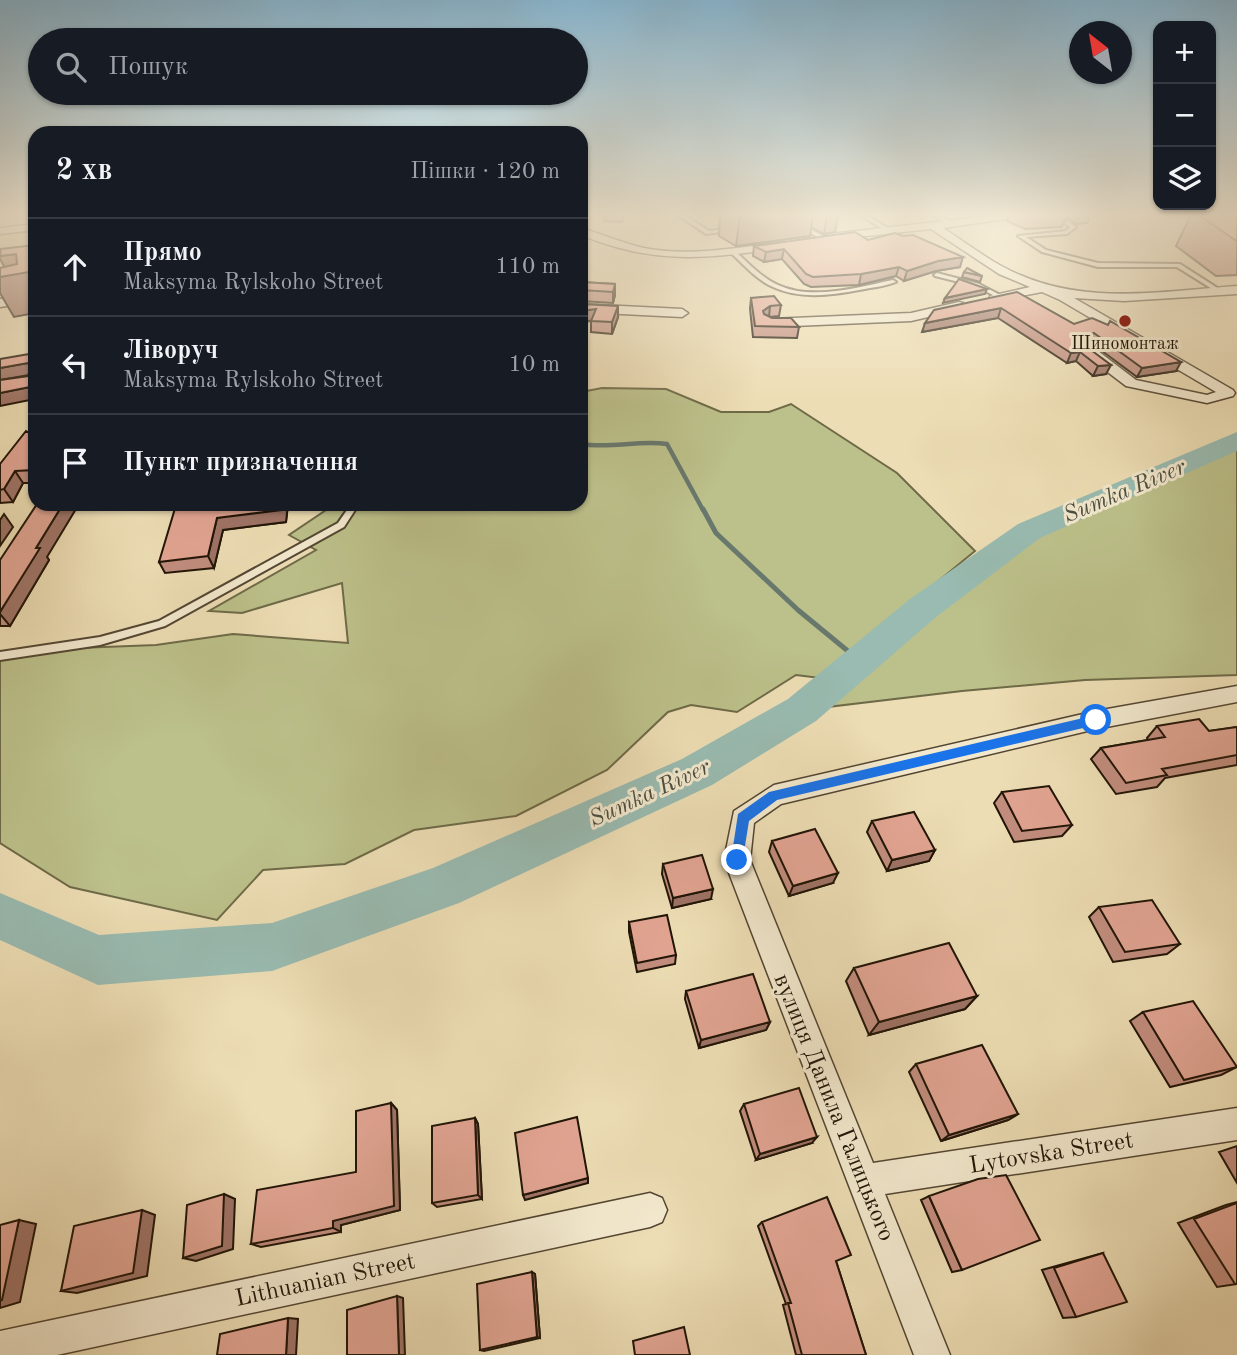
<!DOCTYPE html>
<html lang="uk">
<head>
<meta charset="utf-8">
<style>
	body { margin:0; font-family:"Old Standard TT",serif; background:#20242c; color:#f1f3f6 }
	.controls { position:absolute; right:21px; top:21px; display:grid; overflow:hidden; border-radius:14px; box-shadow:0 2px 5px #0004 }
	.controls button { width:63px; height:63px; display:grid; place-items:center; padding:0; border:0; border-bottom:2px solid #363941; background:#171b24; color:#f1f3f6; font:35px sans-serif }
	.compass { position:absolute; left:1069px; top:21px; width:63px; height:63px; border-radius:50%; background:#171b24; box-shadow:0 2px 5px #0004; rotate:329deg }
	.stop { position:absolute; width:21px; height:21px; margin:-16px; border:5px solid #1a73e8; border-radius:50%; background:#fff }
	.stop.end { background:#1a73e8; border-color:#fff; box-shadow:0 2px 7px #0008 }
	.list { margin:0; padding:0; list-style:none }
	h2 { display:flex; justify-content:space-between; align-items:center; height:91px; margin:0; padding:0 28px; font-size:30px }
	h2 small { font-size:23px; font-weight:400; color:#9ea1a6 }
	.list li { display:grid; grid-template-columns:46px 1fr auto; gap:21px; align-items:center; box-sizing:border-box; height:98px; padding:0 28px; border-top:2px solid #363941 }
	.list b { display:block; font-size:26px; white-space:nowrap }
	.list p { margin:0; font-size:23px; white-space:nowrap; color:#9ea1a6 }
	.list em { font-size:23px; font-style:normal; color:#9ea1a6 }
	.icon { flex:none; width:38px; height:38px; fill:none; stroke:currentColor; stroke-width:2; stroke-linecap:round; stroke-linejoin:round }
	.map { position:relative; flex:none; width:1237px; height:1355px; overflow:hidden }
	.search { position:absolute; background:#171b24; box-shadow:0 2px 5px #0004; left:28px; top:28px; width:560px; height:77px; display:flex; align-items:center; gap:18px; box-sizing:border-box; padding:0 24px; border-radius:38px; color:#9ea1a6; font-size:26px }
	.panel { position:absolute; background:#171b24; box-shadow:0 2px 5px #0004; left:28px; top:126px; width:560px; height:385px; border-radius:21px }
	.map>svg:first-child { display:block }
	.green { fill:#bcc08a; stroke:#6e6a48; stroke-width:2 }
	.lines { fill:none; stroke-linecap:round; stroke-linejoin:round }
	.stream-far1 { stroke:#69786d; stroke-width:4.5 }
	.stream { stroke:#69786d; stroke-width:5 }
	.river { fill:#99bbb1; fill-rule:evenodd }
	.service-casing { stroke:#534632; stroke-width:4 }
	.minor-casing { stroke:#534632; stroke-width:3 }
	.service { fill:#f3e9ce; fill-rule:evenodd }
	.minor { fill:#f3e9ce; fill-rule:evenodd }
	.wall { fill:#c28d7e; stroke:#201406; stroke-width:2 }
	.shaded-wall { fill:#9e7366; stroke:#201406; stroke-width:2 }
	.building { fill:#e1a492; stroke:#201406; stroke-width:2 }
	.route { fill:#1a73e8 }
	.poi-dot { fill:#8f2418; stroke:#f3e9ce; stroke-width:2.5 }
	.labels { text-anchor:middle; stroke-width:6; stroke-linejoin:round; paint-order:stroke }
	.far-poi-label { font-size:18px; fill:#201406; stroke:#f3e9ce }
	.water-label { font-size:23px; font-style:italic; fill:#4a4e42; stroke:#f3e9ce }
	.near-street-label { font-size:24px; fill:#201406; stroke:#f3e9ce }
</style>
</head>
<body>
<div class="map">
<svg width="1237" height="1355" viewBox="0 0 1237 1355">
	<rect width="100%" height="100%" fill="#edddb4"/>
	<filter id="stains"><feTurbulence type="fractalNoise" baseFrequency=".00286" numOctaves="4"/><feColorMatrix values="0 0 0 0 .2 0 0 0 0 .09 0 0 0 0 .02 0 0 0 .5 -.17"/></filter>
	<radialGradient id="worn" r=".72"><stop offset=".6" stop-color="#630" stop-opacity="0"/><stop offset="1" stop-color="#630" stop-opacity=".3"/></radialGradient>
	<path class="green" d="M 602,388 L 666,389 L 721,412 L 769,412 L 791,404 L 897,473 L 975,551 L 820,678 L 796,675 L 737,712 L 691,705 L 668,712 L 607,770 L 516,816 L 414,830 L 345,864 L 263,870 L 217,920 L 70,887 L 0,843 L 0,655 L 78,648 L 156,645 L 233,634 L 348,643 L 342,583 L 242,613 L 209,611 L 316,550 L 289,535 L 335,504 L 581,504 L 581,392 Z
		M 1237,441 L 1237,675 L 1085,680 L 962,691 L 802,710 L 923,608 L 1029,531 Z"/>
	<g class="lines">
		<path class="stream-far1" d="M 581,444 C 610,449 638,440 667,444 L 703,510"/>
		<path class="stream" d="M 703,509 L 716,533 L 798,610 L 860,661"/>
		<path class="river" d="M 1237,432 L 1237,451 L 1040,538 L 936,617 L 816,721 L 712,785 L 459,903 L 272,971 L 98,985 L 0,940 L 0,893 L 99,935 L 272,923 L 433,868 L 682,759 L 788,699 L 910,599 L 1018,524 Z"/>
		<defs>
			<path id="service" d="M 678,215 L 684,215 L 709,231 L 732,228 L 735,230 L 706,234 Z
				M 779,215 L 786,215 L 826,238 L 821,239 Z
				M 860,215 L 866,215 L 891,230 L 886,231 Z
				M 933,215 L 940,215 L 952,223 L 947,224 Z
				M 1054,215 L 1060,215 L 1076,227 L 1067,234 L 1026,237 L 1046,250 L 1098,263 L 1180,264 L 1222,291 L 1217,292 L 1177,267 L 1098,267 L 1042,252 L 1018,236 L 1066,231 L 1070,227 Z
				M 731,251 L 735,251 C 748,263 762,278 778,285 C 813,301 858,287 893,280 L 896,282 C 888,285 879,287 870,288 C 839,294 803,301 773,287 C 757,280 744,265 731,253 Z
				M 937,273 L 979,284 L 1004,297 L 999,298 L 975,286 L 935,276 L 934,275 Z
				M 344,504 L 352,504 L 355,510 L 344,527 L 165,626 L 100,645 L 0,660 L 0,652 L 100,637 L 159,621 L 338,523 L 347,510 Z"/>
			<path id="minor" d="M 997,215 L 1034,215 L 943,228 C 968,244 993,264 1020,275 C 1089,305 1165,291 1237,286 L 1237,294 L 1124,301 L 1074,298 L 1233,390 L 1235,393 L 1233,396 L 1207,403 L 1126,386 L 1084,354 L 1084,348 L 1094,348 L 1136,380 L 1207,395 L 1216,392 L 1060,300 L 1042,292 L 990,302 L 990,296 L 1030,287 L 999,274 L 931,229 L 830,240 L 825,237 L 830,234 Z
				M 35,224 L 35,230 L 0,234 L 0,228 Z
				M 581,228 C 602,234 622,243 644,248 C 691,257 735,248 781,242 L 786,245 L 781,248 C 704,259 655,265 581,235 Z
				M 35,294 L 35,302 L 0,307 L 0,299 Z
				M 959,302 L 963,303 L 963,309 L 911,321 L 770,327 L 764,323 L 770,319 L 911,313 Z
				M 581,304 L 682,309 L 688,313 L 682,317 L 581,312 Z
				M 1237,686 L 1237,702 L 1096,729 L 781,804 L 754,823 L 750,860 L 873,1163 L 1237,1108 L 1237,1140 L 885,1194 L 950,1355 L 914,1355 L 724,860 L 734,811 L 774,785 L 1096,711 Z
				M 650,1193 L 662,1198 L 667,1210 L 662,1222 L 650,1227 L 57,1355 L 0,1355 L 0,1331 Z"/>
		</defs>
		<use href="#service" class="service-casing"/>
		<use href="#minor" class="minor-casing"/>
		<use href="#service" class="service"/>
		<use href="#minor" class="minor"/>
	</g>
	<path class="wall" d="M 604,215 L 625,215 L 622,222 L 604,221 Z
		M 720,215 L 838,215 L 835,232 L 824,234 L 811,227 L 810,236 L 736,246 L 719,236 Z
		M 1009,215 L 1090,215 L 1087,223 L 1076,224 L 1067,217 L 1063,225 L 1061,227 L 1025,229 L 1007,221 Z
		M 1191,215 L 1237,215 L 1237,275 L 1216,276 L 1176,246 Z
		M 868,240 L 960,267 L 936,271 L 904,281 L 896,276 L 859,285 L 811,287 L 804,284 L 782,259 L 764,262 L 753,256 L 754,246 Z
		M 964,272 L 982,276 L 980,282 L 962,277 Z
		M 581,282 L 615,284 L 615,295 L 613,303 L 581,301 Z
		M 1017,292 L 1074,324 L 1176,371 L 1137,377 L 1090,342 L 1083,343 L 1106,374 L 1093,376 L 1076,361 L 1067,363 L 998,318 L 922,332 Z
		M 751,298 L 781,305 L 779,316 L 769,317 L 799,327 L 797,338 L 753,337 L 750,309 Z
		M 581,304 L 618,317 L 612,334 L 591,332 L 591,321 L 581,322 Z
		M 35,436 L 35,483 L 23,483 L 13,502 L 0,503 L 0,464 Z
		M 189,504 L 288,504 L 286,522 L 223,530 L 214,568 L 165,573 L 159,562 Z
		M 47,557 L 49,560 L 10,626 L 0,626 L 0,560 Z
		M 1157,726 L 1209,731 L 1237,727 L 1237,765 L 1165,778 L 1157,787 L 1116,794 L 1091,759 L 1101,748 L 1148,740 L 1147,738 Z
		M 1002,792 L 1072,825 L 1062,836 L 1014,842 L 994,803 Z
		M 872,821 L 935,850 L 929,861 L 887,871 L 867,832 Z
		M 772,841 L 833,883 L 789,896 L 769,852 Z
		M 663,864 L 711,899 L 672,908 L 662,874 Z
		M 1099,907 L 1180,944 L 1167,954 L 1113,962 L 1089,917 Z
		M 629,922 L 676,955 L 675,964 L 637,972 L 629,932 Z
		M 854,968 L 977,996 L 965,1009 L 869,1035 L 846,981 Z
		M 686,991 L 770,1022 L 766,1030 L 699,1048 L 685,999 Z
		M 1143,1012 L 1237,1067 L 1221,1075 L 1170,1087 L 1130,1021 Z
		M 916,1064 L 1018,1114 L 1008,1120 L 941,1141 L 909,1072 Z
		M 391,1103 L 397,1110 L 400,1210 L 341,1225 L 341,1232 L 261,1247 L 251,1244 L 356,1172 Z
		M 744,1104 L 812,1143 L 756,1160 L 740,1111 Z
		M 475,1118 L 478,1124 L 482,1199 L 437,1207 L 432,1203 Z
		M 1237,1146 L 1237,1183 L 1219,1152 Z
		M 929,1196 L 962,1270 L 952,1272 L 921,1200 Z
		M 1237,1202 L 1237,1284 L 1217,1287 L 1178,1223 L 1226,1205 Z
		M 762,1222 L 836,1261 L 866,1355 L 796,1355 L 783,1305 L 786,1304 L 758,1226 Z
		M 1103,1253 L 1076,1317 L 1063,1318 L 1042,1270 Z
		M 532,1272 L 535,1274 L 540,1338 L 484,1351 L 480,1350 Z"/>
	<path class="shaded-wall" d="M 740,215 L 813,215 L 810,236 L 736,246 Z
		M 827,215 L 838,215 L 835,232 L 824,234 Z
		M 784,249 L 782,259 L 764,262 L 766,252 Z
		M 16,254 L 35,271 L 35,313 L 14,317 L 0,293 L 0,277 L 9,275 L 0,259 L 0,256 Z
		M 963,257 L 960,267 L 936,271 L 904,281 L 907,271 L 938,261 Z
		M 899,267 L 896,276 L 859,285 L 861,274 Z
		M 615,284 L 615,295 L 613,303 L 613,292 Z
		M 987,289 L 985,294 L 943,303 L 945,298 Z
		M 618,306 L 618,317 L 612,334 L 612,322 Z
		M 770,306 L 769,317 L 762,322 L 763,311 Z
		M 1001,308 L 998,318 L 922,332 L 925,323 Z
		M 596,309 L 596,320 L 581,322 L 581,311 Z
		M 1080,352 L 1076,361 L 1067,363 L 1071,353 Z
		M 1181,362 L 1176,371 L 1137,377 L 1142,368 Z
		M 28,363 L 35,374 L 0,380 L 0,368 Z
		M 1111,365 L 1106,374 L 1093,376 L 1098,366 Z
		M 35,386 L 35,399 L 0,406 L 0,393 Z
		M 15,471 L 23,483 L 13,502 L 4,489 Z
		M 63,504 L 79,504 L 47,557 L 49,560 L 10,626 L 0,614 L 0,612 L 36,548 Z
		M 282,504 L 288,504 L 286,522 L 223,530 L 214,568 L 208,556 L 217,518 Z
		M 4,514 L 13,527 L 0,546 L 0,520 Z
		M 935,850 L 929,861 L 887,871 L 892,860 Z
		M 838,873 L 833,883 L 789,896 L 793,886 Z
		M 713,889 L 711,899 L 672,908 L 673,898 Z
		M 977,996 L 965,1009 L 869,1035 L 879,1022 Z
		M 770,1022 L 766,1030 L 699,1048 L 701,1040 Z
		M 391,1103 L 397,1110 L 400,1210 L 341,1225 L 341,1232 L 333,1228 L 333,1221 Z
		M 1018,1114 L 1008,1120 L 941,1141 L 949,1135 Z
		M 475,1118 L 478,1124 L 482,1199 L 478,1195 Z
		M 817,1137 L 812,1143 L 756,1160 L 760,1154 Z
		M 588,1178 L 588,1183 L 525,1200 L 523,1195 Z
		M 224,1194 L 235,1199 L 233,1249 L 196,1261 L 183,1258 Z
		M 142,1210 L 155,1215 L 147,1276 L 77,1293 L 61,1291 Z
		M 19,1220 L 36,1224 L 20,1302 L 0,1308 L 0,1301 Z
		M 532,1272 L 535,1274 L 540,1338 L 537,1337 Z
		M 397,1296 L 403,1298 L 405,1355 L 399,1355 Z
		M 288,1318 L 298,1319 L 296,1355 L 286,1355 Z"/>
	<path class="building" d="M 1199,215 L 1237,215 L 1237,240 L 1235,240 Z
		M 855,232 L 868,240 L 895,233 L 903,236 L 913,235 L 963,257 L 938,261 L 907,271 L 899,267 L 861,274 L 813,277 L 806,274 L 784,249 L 766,252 L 754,246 Z
		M 35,245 L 35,271 L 0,277 L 0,268 L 17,264 L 16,254 L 0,256 L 1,249 Z
		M 967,268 L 982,276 L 964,272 Z
		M 959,279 L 987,289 L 945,298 Z
		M 581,282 L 615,284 L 613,292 L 581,290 Z
		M 1017,292 L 1074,324 L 1092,318 L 1108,325 L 1110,321 L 1181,362 L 1142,368 L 1094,333 L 1082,334 L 1083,344 L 1111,365 L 1098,366 L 1080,352 L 1071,353 L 1001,308 L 925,323 L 934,310 Z
		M 774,296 L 781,305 L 770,306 L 763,311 L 764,314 L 772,318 L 791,318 L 799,327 L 755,326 L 751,298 Z
		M 581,304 L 618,306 L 612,322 L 591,321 L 596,309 L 581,311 Z
		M 35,353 L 35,386 L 0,393 L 0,380 L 28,376 L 31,365 L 28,363 L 0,368 L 0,359 Z
		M 26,431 L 35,436 L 30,445 L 35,445 L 35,470 L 15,471 L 4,489 L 0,490 L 0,464 Z
		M 37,504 L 63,504 L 36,548 L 40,548 L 0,612 L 0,560 Z
		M 189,504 L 282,504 L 281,510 L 217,518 L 208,556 L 159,562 L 176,505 Z
		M 1199,719 L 1209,731 L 1237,727 L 1237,755 L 1162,769 L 1167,775 L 1126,783 L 1101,748 L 1165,737 L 1157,726 Z
		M 1049,786 L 1072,825 L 1022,831 L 1002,792 Z
		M 914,812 L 935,850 L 892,860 L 872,821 Z
		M 815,829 L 838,873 L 793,886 L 772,841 Z
		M 702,855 L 713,889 L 673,898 L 663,864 Z
		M 1152,900 L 1180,944 L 1125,952 L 1099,907 Z
		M 667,915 L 676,955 L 637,963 L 629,922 Z
		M 949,943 L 977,996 L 879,1022 L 854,968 Z
		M 753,974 L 770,1022 L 701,1040 L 686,991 Z
		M 1193,1001 L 1237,1067 L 1184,1080 L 1143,1012 Z
		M 982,1045 L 1018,1114 L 949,1135 L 916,1064 Z
		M 799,1088 L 817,1137 L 760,1154 L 744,1104 Z
		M 391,1103 L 394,1206 L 333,1221 L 333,1228 L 251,1244 L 257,1190 L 356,1172 L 356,1111 Z
		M 577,1117 L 588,1178 L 523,1195 L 515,1133 Z
		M 475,1118 L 478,1195 L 432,1203 L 432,1126 Z
		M 1006,1175 L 1040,1240 L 962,1270 L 929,1196 L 978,1179 Z
		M 224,1194 L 222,1246 L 183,1258 L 187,1205 Z
		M 827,1197 L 851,1255 L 836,1261 L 866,1355 L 802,1355 L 788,1303 L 791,1303 L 762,1222 Z
		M 1237,1203 L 1237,1284 L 1235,1284 L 1194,1219 Z
		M 142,1210 L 133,1273 L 61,1291 L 74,1226 Z
		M 19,1220 L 2,1300 L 0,1301 L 0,1225 Z
		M 1103,1253 L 1127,1302 L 1076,1317 L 1054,1268 Z
		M 532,1272 L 537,1337 L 480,1350 L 477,1284 Z
		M 397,1296 L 399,1355 L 347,1355 L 347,1310 Z
		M 288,1318 L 286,1355 L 217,1355 L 220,1334 Z
		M 684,1327 L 690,1355 L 635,1355 L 633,1341 Z"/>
	<linearGradient id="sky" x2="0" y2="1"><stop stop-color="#88b7d2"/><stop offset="0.53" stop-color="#f7f0dd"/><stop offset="1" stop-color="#f7f0dd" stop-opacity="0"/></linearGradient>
	<rect width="1237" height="405" fill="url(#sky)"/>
	<path class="route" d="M 1096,715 L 1102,720 L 1096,725 L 777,800 L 749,821 L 742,864 L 733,864 L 731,860 L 738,814 L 769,792 Z"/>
	<circle class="poi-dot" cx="1125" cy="321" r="7"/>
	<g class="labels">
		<g class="far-poi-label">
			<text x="1125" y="349">Шиномонтаж</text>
		</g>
		<g class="water-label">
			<text transform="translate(1124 490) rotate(-23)" y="8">Sumka River</text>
			<text transform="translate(649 792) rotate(-25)" y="8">Sumka River</text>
		</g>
		<g class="near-street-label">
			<text transform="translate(835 1107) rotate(68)" y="8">вулиця Данила Галицького</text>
			<text transform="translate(1051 1152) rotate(-9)" y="8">Lytovska Street</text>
			<text transform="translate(325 1279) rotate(-12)" y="8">Lithuanian Street</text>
		</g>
	</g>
	<rect width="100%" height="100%" filter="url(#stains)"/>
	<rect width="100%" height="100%" fill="url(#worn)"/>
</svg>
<div class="controls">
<button>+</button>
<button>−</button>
<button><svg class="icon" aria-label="layers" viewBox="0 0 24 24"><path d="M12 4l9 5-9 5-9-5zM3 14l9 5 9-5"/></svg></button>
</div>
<svg class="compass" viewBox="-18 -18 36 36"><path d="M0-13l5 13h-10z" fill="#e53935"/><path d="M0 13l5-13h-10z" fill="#9ea1a6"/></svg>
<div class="stop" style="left:1096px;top:720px"></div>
<div class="stop end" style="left:737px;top:860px"></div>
<div class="search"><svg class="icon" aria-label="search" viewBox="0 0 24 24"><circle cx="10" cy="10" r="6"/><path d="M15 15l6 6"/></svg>Пошук</div>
<section class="panel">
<h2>2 хв<small>Пішки · 120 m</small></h2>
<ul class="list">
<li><svg class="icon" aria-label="ahead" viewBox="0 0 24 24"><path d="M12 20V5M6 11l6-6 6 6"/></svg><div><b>Прямо</b><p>Maksyma Rylskoho Street</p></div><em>110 m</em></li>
<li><svg class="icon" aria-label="left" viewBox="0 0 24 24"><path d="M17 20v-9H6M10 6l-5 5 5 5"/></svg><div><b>Ліворуч</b><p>Maksyma Rylskoho Street</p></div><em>10 m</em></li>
<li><svg class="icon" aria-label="arrive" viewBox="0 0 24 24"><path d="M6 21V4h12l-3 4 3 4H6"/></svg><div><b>Пункт призначення</b></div></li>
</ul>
</section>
</div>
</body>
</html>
